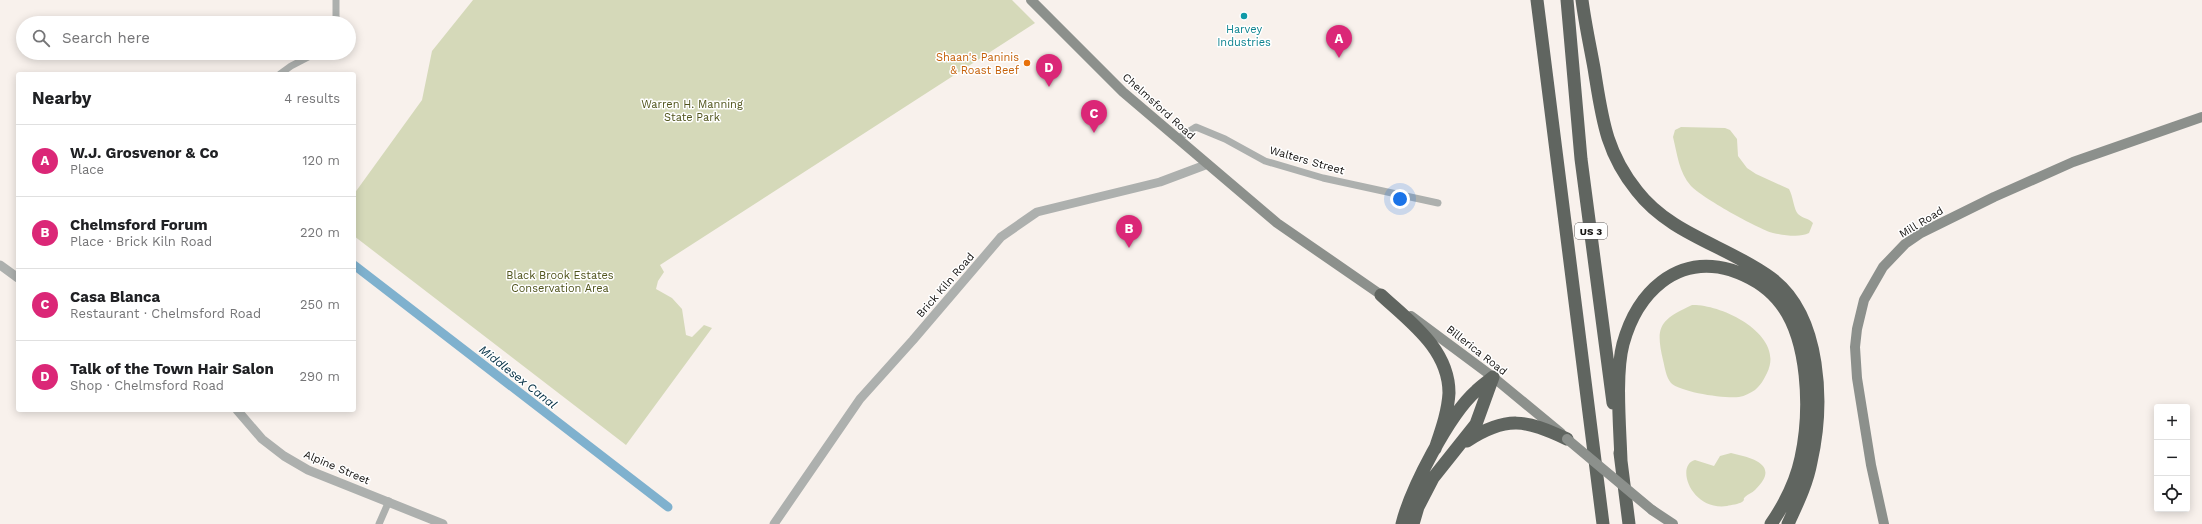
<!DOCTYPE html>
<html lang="en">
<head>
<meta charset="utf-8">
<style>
	body { margin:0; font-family:"Work Sans",sans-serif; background:#f6f6f6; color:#202124 }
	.controls { position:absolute; right:12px; bottom:12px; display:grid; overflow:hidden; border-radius:4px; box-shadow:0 2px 10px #0003 }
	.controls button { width:36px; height:36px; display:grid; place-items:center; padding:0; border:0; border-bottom:1px solid #e0e0e0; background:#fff; color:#202124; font:20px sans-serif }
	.you { position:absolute; left:1400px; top:199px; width:14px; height:14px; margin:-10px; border:3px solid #fff; border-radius:50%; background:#1a73e8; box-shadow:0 0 0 6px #1a73e833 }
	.badge { display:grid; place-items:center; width:26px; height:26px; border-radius:50%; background:#db2777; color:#fff; font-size:13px; font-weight:700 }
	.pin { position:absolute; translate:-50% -33px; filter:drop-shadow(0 1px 2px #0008) }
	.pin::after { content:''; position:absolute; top:21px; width:14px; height:12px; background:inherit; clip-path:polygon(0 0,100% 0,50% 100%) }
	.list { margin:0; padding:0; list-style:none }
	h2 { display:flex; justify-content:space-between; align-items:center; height:52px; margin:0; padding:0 16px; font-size:17px }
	h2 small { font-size:13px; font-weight:400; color:#757577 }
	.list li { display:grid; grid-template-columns:26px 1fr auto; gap:12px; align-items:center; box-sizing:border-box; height:72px; padding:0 16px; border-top:1px solid #e0e0e0 }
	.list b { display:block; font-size:15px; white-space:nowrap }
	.list p { margin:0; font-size:13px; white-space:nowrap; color:#757577 }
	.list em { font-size:13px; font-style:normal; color:#757577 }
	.icon { flex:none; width:22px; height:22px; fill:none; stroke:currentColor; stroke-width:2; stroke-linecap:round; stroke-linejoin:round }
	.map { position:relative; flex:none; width:2202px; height:524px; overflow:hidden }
	.search { position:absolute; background:#fff; box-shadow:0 2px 10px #0003; left:16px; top:16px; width:340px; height:44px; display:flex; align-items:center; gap:10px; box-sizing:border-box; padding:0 14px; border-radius:22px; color:#757577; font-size:15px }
	.panel { position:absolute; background:#fff; box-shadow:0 2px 10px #0003; left:16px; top:72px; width:340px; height:340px; border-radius:4px }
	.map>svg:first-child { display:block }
	.green { fill:#d5d9b9 }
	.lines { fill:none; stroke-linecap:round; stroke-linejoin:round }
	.canal { stroke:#7fb1ce; stroke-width:9 }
	.minor { stroke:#adb0ae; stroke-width:7 }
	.tertiary { stroke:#adb0ae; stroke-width:9 }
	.secondary { stroke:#8c908c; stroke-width:10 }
	.motorway { stroke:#606560; stroke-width:13 }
	.secondary-bridge { stroke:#8c908c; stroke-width:10 }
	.culture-dot { fill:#0f9aa8; stroke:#fff; stroke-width:1.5 }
	.food-dot { fill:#e8710a; stroke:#fff; stroke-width:1.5 }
	.labels { text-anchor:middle; stroke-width:3; stroke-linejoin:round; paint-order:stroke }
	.shield { fill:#fff; stroke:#5a5958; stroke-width:1 }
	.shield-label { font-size:10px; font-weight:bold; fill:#141210 }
	.culture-label { font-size:11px; fill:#0d838f; stroke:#fff }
	.food-label { font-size:11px; fill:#c56008; stroke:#fff; text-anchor:end }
	.park-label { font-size:11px; fill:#4f531b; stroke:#fff }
	.street-label { font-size:11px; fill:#141210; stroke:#fff }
	.water-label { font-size:12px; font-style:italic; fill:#022e43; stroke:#fff }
</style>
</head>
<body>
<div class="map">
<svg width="2202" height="524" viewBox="0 0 2202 524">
	<rect width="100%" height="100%" fill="#f8f1ec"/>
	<path class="green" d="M 473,0 L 1012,0 L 1035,23 L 660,265 L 664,272 L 658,281 L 656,289 L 672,298 L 682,309 L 686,335 L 692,337 L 704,325 L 712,328 L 626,445 L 354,236 L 354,194 L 422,100 L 432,51 Z
		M 1681,127 L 1725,128 L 1730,130 L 1737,139 L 1738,156 L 1747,168 L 1756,174 L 1789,189 C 1793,196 1794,210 1798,214 C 1803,219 1809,218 1813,223 L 1809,233 C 1800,238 1783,235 1773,233 C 1758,229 1701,197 1691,186 C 1679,173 1677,153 1673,137 L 1675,130 Z
		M 1692,305 C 1722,304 1786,335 1767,373 C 1764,379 1761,385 1755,390 C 1750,393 1745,396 1739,397 C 1725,399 1680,392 1671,383 C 1666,377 1665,368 1663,360 C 1655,326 1660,320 1692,305 Z
		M 1731,453 C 1753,458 1781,465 1755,490 C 1752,493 1748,494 1745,497 C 1742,500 1746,499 1742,502 C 1739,504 1731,505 1727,506 C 1691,511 1675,465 1695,460 L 1714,466 L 1720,456 Z"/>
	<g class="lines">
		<path class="canal" d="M 354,265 L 668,507"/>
		<path class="minor" d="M 336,0 L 336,23
			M 280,74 L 291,66 L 316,53
			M 1177,139 L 1196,127 L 1225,139 L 1265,161 L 1323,178 L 1438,203
			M 379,524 L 389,501"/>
		<path class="tertiary" d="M 0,265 L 18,278
			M 237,410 L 262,439 L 284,456 L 308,470 L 443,524
			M 774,524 L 860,399 L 913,340 L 1001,237 L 1037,212 L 1160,182 L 1208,164"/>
		<path class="secondary" d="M 1031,0 L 1123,92 L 1277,223 L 1387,299
			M 1411,316 L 1493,377 L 1561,433
			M 1652,510 L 1673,524
			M 1884,524 L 1871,465 L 1857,378 L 1855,347 L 1857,329 L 1864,300 L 1883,267 L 1905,244 L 1921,233 L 1994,197 L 2073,162 L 2202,117"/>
		<path class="motorway" d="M 1537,0 L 1603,524
			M 1567,0 L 1581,159 L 1613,403
			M 1582,0 C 1585,23 1590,46 1594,68 C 1602,117 1605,151 1637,191 C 1671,235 1728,246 1771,278 C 1822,316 1824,405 1811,462 C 1807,484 1797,504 1788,524
			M 1381,295 C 1410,322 1449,349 1449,393 C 1448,412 1441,431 1435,449
			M 1467,441 C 1507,415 1526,420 1567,439
			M 1620,453 L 1629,524
			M 1621,461 C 1620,429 1615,374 1623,344 C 1637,293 1676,254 1731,270 C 1749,276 1765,285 1777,299 C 1810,336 1811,412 1801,458 C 1796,482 1784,505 1771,524
			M 1402,524 C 1411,488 1449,415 1476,391 C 1481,386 1487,382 1493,377
			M 1413,524 L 1418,507 L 1433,478 L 1476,424 L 1493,377"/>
		<path class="secondary-bridge" d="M 1567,439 L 1652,510"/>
	</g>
	<circle class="culture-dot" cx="1244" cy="16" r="4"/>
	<circle class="food-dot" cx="1027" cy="63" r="4"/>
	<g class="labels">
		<rect class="shield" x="1575" y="223" width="32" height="16" rx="3"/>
		<g class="shield-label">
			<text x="1591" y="235">US 3</text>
		</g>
		<g class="culture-label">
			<text x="1244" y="33">Harvey<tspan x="1244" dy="13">Industries</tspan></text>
		</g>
		<g class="food-label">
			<text x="1019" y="61">Shaan's Paninis<tspan x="1019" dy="13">&amp; Roast Beef</tspan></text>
		</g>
		<g class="park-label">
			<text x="692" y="108">Warren H. Manning<tspan x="692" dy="13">State Park</tspan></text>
			<text x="560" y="279">Black Brook Estates<tspan x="560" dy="13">Conservation Area</tspan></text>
		</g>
		<g class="street-label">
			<text transform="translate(1159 106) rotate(42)" y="4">Chelmsford Road</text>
			<text transform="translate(1307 160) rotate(16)" y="4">Walters Street</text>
			<text transform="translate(1921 222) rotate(-31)" y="4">Mill Road</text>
			<text transform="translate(945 285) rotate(-49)" y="4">Brick Kiln Road</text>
			<text transform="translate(1477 350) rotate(38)" y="4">Billerica Road</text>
			<text transform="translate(337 467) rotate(23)" y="4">Alpine Street</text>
		</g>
		<g class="water-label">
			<text transform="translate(518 377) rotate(38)" y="4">Middlesex Canal</text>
		</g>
	</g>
</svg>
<div class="controls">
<button>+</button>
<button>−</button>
<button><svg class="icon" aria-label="locate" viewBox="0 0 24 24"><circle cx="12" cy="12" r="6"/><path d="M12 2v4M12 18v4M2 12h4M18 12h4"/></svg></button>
</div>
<div class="you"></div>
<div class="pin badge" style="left:1339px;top:58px">A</div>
<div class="pin badge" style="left:1129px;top:248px">B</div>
<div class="pin badge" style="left:1094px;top:133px">C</div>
<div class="pin badge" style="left:1049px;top:87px">D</div>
<div class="search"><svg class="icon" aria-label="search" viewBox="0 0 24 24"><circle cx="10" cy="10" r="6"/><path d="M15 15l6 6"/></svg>Search here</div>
<section class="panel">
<h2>Nearby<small>4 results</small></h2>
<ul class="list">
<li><span class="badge">A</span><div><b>W.J. Grosvenor &amp; Co</b><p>Place</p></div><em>120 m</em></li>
<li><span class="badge">B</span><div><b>Chelmsford Forum</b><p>Place · Brick Kiln Road</p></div><em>220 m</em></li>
<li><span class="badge">C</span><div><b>Casa Blanca</b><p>Restaurant · Chelmsford Road</p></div><em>250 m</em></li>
<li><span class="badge">D</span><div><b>Talk of the Town Hair Salon</b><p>Shop · Chelmsford Road</p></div><em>290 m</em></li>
</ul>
</section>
</div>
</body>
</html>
